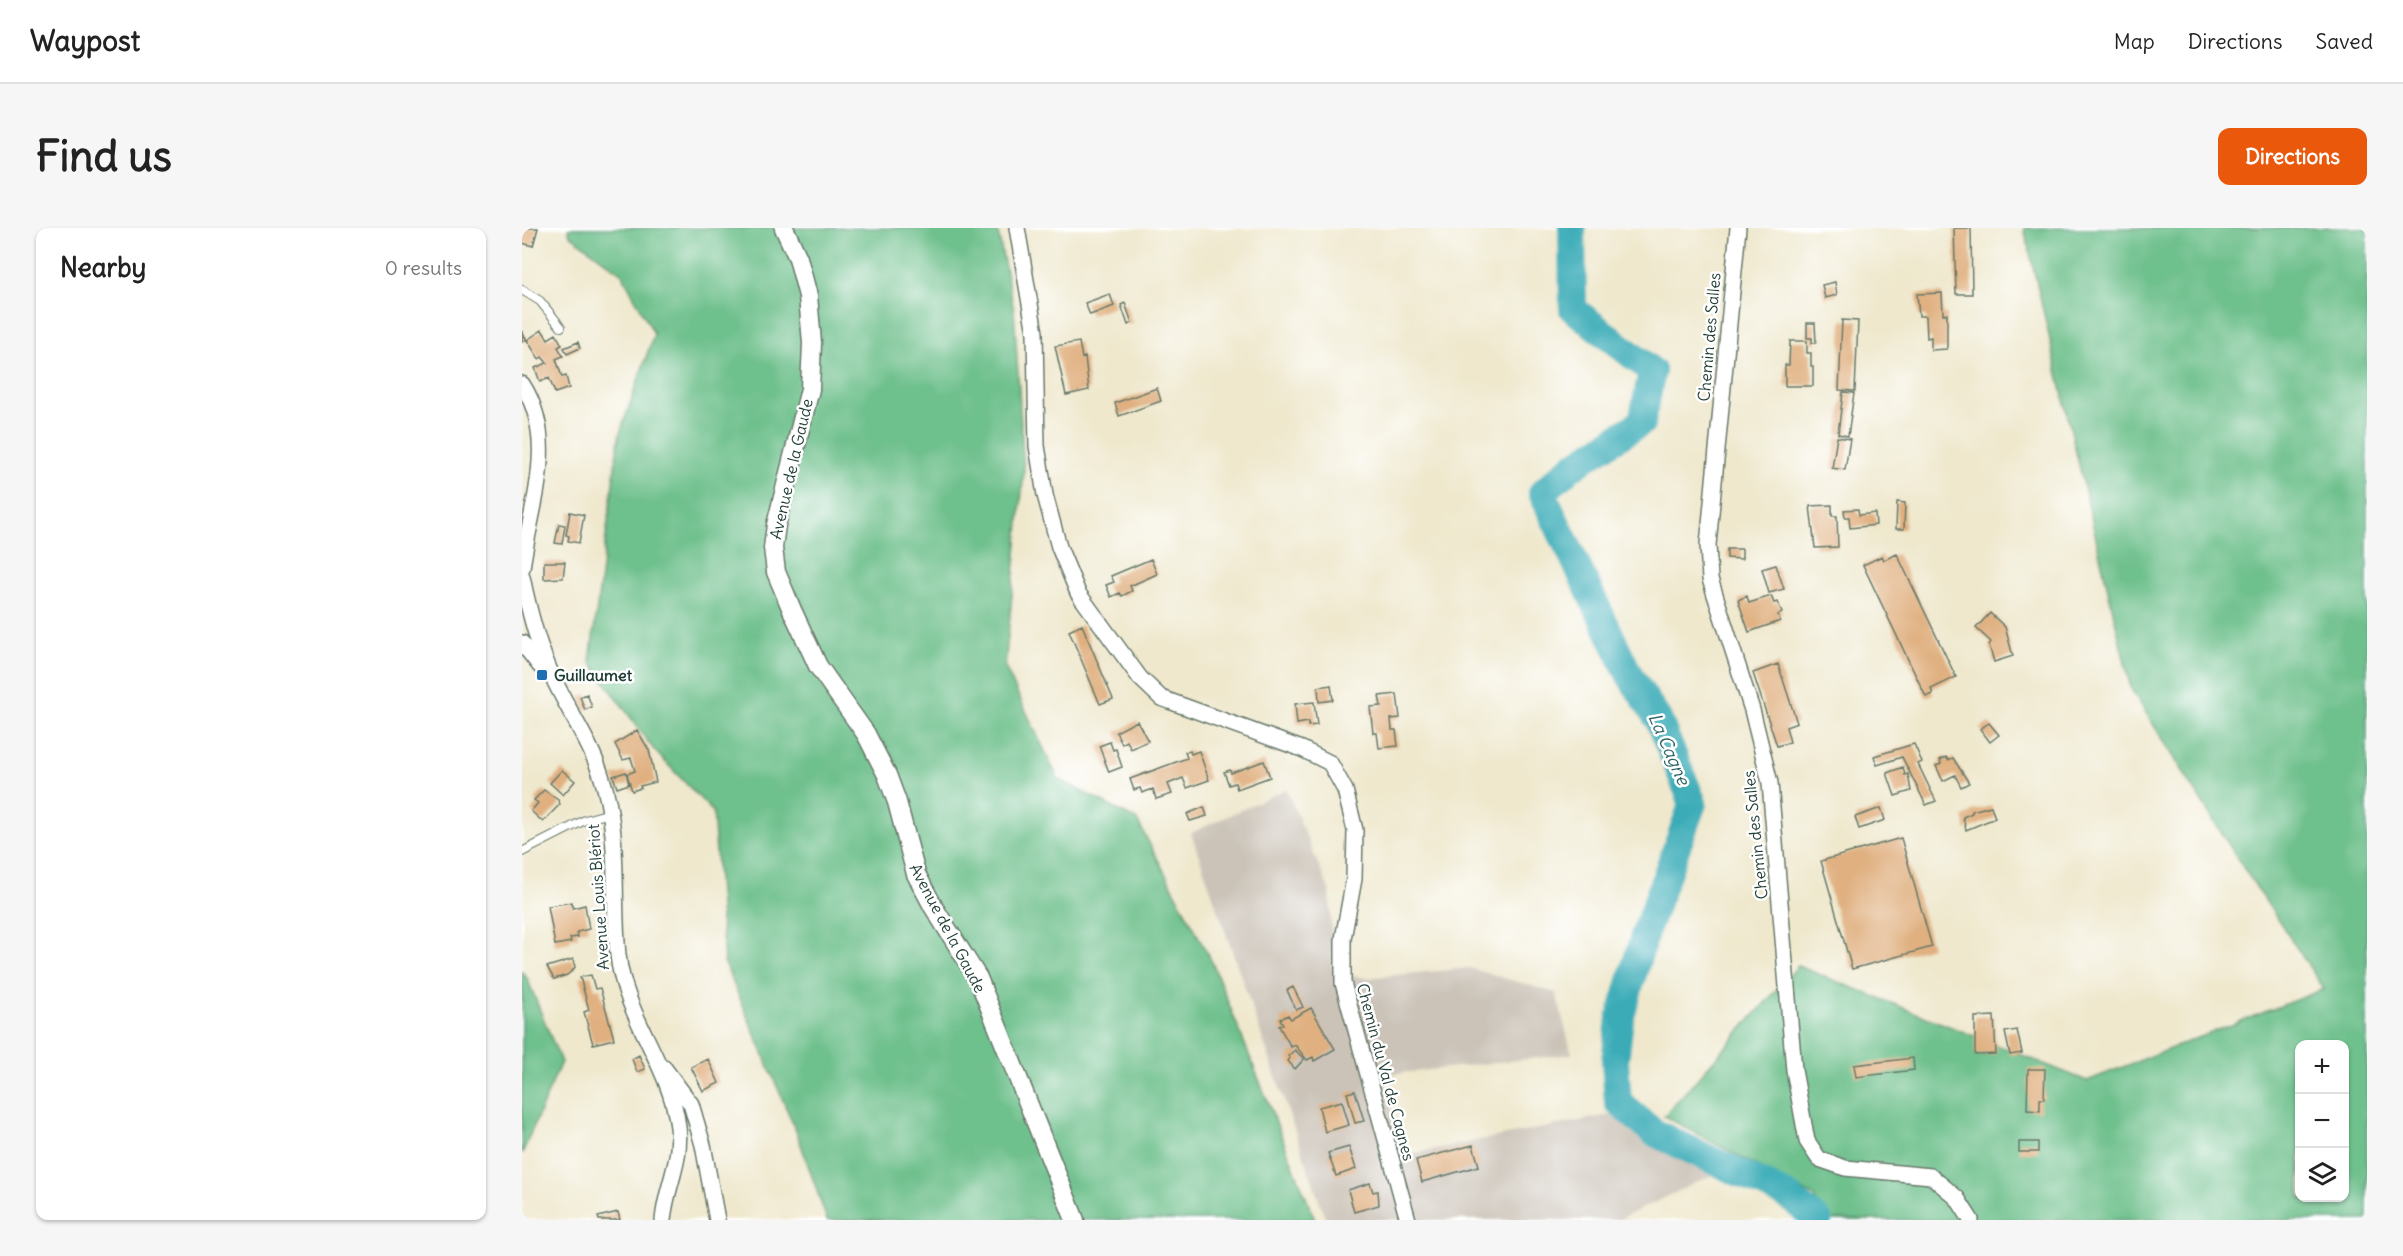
<!DOCTYPE html>
<html lang="en">
<head>
<meta charset="utf-8">
<style>
	body { margin:0; font-family:Delius,sans-serif; background:#f6f6f6; color:#222 }
	.controls { position:absolute; right:18px; bottom:18px; display:grid; overflow:hidden; border-radius:12px; box-shadow:0 2px 4px #0004 }
	.controls button { width:54px; height:54px; display:grid; place-items:center; padding:0; border:0; border-bottom:2px solid #e0e0e0; background:#fff; color:#222; font:30px sans-serif }
	.list { margin:0; padding:0; list-style:none }
	h2 { display:flex; justify-content:space-between; align-items:center; height:78px; margin:0; padding:0 24px; font-size:26px }
	h2 small { font-size:20px; font-weight:400; color:#767676 }
	.icon { flex:none; width:33px; height:33px; fill:none; stroke:currentColor; stroke-width:2; stroke-linecap:round; stroke-linejoin:round }
	.map { position:relative; flex:none; width:1845px; height:992px; overflow:hidden; border-radius:12px }
	header { display:flex; align-items:center; gap:36px; box-sizing:border-box; height:84px; padding:0 30px; background:#fff; border-bottom:2px solid #e0e0e0 }
	header strong { font-size:28px }
	nav { display:flex; gap:33px; margin-inline-start:auto; font-size:21px }
	.intro { display:flex; align-items:center; justify-content:space-between; box-sizing:border-box; height:144px; padding:0 36px }
	h1 { margin:0; font-size:42px }
	.button { padding:15px 27px; border-radius:12px; background:#ea580c; color:#fff; font-size:21px; font-weight:700 }
	main { display:flex; gap:36px; padding:0 36px }
	aside { flex:1; background:#fff; border-radius:12px; box-shadow:0 2px 4px #0004 }
	.map>svg:first-child { display:block }
	.industrial { fill:#cbc3b8 }
	.forest { fill:#6ec08c; stroke:#467e60; stroke-width:1.5; fill-rule:evenodd }
	.lines { fill:none; stroke-linecap:round; stroke-linejoin:round }
	.river { stroke:#3bacb7; stroke-width:28 }
	.building { fill:#e0b080 }
	.service-casing { stroke:#68796a; stroke-width:10 }
	.minor-casing { stroke:#68796a; stroke-width:18 }
	.tertiary-casing { stroke:#68796a; stroke-width:21 }
	.service { stroke:#fff; stroke-width:8 }
	.minor { stroke:#fff; stroke-width:15 }
	.tertiary { stroke:#fff; stroke-width:18 }
	.poi-dot { fill:#1f6fb2; stroke:#fff; stroke-width:2 }
	.labels { text-anchor:middle; stroke-width:5; stroke-linejoin:round; paint-order:stroke }
	.street-label { font-size:16px; fill:#1f3d34; stroke:#fff }
	.poi-label { font-size:16px; font-weight:bold; fill:#1f3d34; stroke:#fff; text-anchor:start }
	.water-label { font-size:18px; font-style:italic; fill:#296462; stroke:#fff }
</style>
</head>
<body>
<header>
<strong>Waypost</strong>
<nav><a>Map</a><a>Directions</a><a>Saved</a></nav>
</header>
<div class="intro"><h1>Find us</h1><a class="button">Directions</a></div>
<main>
<aside>
<h2>Nearby<small>0 results</small></h2>
<ul class="list">
</ul>
</aside>
<div class="map">
<svg width="1845" height="992" viewBox="0 0 1845 992">
	<rect width="100%" height="100%" fill="#fff"/>
	<filter id="ink" filterUnits="userSpaceOnUse"><feTurbulence type="fractalNoise" baseFrequency=".0167" numOctaves="2"/><feDisplacementMap in="SourceGraphic" scale="12" xChannelSelector="R" yChannelSelector="G"/><feConvolveMatrix kernelMatrix="1 2 1 2 8 2 1 2 1" color-interpolation-filters="sRGB"/></filter>
	<filter id="wash" filterUnits="userSpaceOnUse"><feTurbulence type="fractalNoise" baseFrequency=".008" numOctaves="4" result="noise"/><feDisplacementMap in="SourceGraphic" scale="24" xChannelSelector="R" yChannelSelector="G"/><feGaussianBlur stdDeviation="1.35" result="paint"/><feColorMatrix in="noise" values="0 0 0 0 0 0 0 0 0 0 0 0 0 0 0 0 0 1.4 0 .05"/><feComposite in="paint" operator="in"/></filter>
	<g filter="url(#wash)">
		<rect width="100%" height="100%" fill="#efe8cd"/>
		<path class="industrial" d="M 764,561 L 808,664 L 811,743 L 843,750 L 947,740 L 1034,765 L 1050,826 L 861,847 L 882,927 L 1092,886 L 1194,945 L 1096,992 L 804,992 L 669,605 Z"/>
		<path class="forest" d="M 46,0 L 475,0 L 492,82 L 502,243 L 483,439 L 536,551 L 615,592 L 690,734 L 793,992 L 305,992 L 276,908 L 202,733 L 191,584 L 132,522 L 68,433 L 97,208 L 132,106 L 100,46 L 48,7 Z
			M 1502,0 L 1845,0 L 1845,992 L 1298,992 L 1293,969 L 1142,888 L 1276,738 L 1565,853 L 1802,761 L 1717,633 L 1609,461 ZM 1778,816 L 1822,816 L 1822,970 L 1778,970 Z
			M 0,744 L 5,750 L 39,834 L 0,926 Z"/>
		<g class="lines">
			<path class="river" d="M 1050,0 L 1051,81 L 1130,143 L 1120,194 L 1048,240 L 1020,265 L 1108,448 L 1136,491 L 1171,575 L 1122,708 L 1098,791 L 1093,833 L 1096,874 L 1131,904 L 1264,967 L 1296,992"/>
		</g>
		<g id="blocks">
			<path class="building" d="M 0,0 L 16,0 L 11,18 L 0,15 Z
				M 1432,0 L 1449,0 L 1450,66 L 1434,66 Z
				M 1313,54 L 1315,67 L 1303,70 L 1300,57 Z
				M 1420,65 L 1421,86 L 1425,86 L 1425,121 L 1409,122 L 1409,109 L 1405,110 L 1404,88 L 1397,88 L 1395,66 Z
				M 588,66 L 592,78 L 568,87 L 563,75 Z
				M 603,75 L 610,95 L 606,97 L 599,77 Z
				M 1320,92 L 1336,93 L 1333,163 L 1317,162 Z
				M 1285,95 L 1293,95 L 1294,115 L 1290,115 L 1290,110 L 1285,110 Z
				M 20,102 L 26,111 L 34,106 L 40,117 L 36,119 L 41,128 L 34,131 L 40,149 L 44,148 L 47,160 L 33,165 L 27,150 L 18,154 L 13,140 L 25,135 L 20,129 L 17,131 L 5,112 L 0,114 L 0,104 L 5,112 Z
				M 1268,113 L 1285,113 L 1285,125 L 1289,125 L 1289,138 L 1291,138 L 1291,158 L 1263,158 L 1263,137 L 1267,137 Z
				M 56,114 L 58,120 L 45,126 L 42,120 Z
				M 557,114 L 560,130 L 563,129 L 567,162 L 544,167 L 533,118 Z
				M 635,160 L 639,173 L 597,188 L 593,175 Z
				M 1321,164 L 1332,165 L 1326,208 L 1316,206 Z
				M 1315,209 L 1328,211 L 1323,242 L 1310,240 Z
				M 1375,274 L 1383,275 L 1382,301 L 1374,301 Z
				M 1310,277 L 1310,288 L 1315,288 L 1316,319 L 1293,320 L 1288,278 Z
				M 1336,281 L 1337,287 L 1353,285 L 1354,297 L 1328,300 L 1327,289 L 1323,289 L 1322,282 Z
				M 48,284 L 62,287 L 57,315 L 46,313 L 47,308 L 44,307 Z
				M 37,296 L 43,297 L 40,316 L 33,315 Z
				M 1205,321 L 1220,321 L 1220,331 L 1205,330 Z
				M 1375,326 L 1434,449 L 1409,461 L 1411,466 L 1404,469 L 1341,337 L 1360,328 L 1362,332 Z
				M 629,331 L 635,346 L 608,358 L 610,363 L 600,368 L 598,365 L 589,369 L 584,357 L 592,354 L 589,348 Z
				M 22,334 L 43,334 L 41,350 L 22,351 Z
				M 1254,337 L 1262,361 L 1247,365 L 1240,341 Z
				M 1225,368 L 1227,375 L 1249,368 L 1252,375 L 1256,374 L 1260,385 L 1256,387 L 1258,393 L 1227,404 L 1216,372 Z
				M 1468,385 L 1483,399 L 1491,428 L 1472,434 L 1467,417 L 1469,414 L 1454,400 Z
				M 560,397 L 591,471 L 578,476 L 547,403 Z
				M 1256,436 L 1275,495 L 1264,499 L 1268,514 L 1255,518 L 1231,445 Z
				M 809,457 L 811,472 L 797,474 L 796,459 Z
				M 65,466 L 70,479 L 63,482 L 58,469 Z
				M 875,466 L 878,490 L 869,491 L 870,502 L 874,502 L 876,518 L 857,520 L 855,505 L 851,505 L 848,479 L 859,478 L 857,468 Z
				M 792,474 L 795,497 L 786,498 L 786,494 L 775,496 L 773,476 Z
				M 615,493 L 626,513 L 609,521 L 605,513 L 600,516 L 594,504 Z
				M 1467,495 L 1477,507 L 1468,514 L 1458,501 Z
				M 115,502 L 127,522 L 134,554 L 118,558 L 119,560 L 110,563 L 105,546 L 113,543 L 109,530 L 101,532 L 93,516 Z
				M 588,514 L 591,522 L 594,521 L 600,539 L 587,544 L 577,518 Z
				M 1392,516 L 1400,534 L 1396,536 L 1414,573 L 1404,577 L 1380,529 L 1355,537 L 1352,528 Z
				M 668,523 L 669,526 L 677,523 L 687,552 L 665,560 L 661,550 L 646,556 L 650,566 L 634,571 L 631,561 L 620,565 L 618,560 L 612,562 L 608,551 L 665,530 L 663,524 Z
				M 1424,529 L 1426,532 L 1431,530 L 1447,555 L 1439,559 L 1433,547 L 1421,553 L 1414,538 L 1419,536 L 1418,532 Z
				M 742,533 L 748,549 L 715,561 L 713,555 L 707,557 L 702,544 L 708,542 L 709,545 Z
				M 1381,539 L 1383,547 L 1386,546 L 1389,563 L 1373,568 L 1365,545 Z
				M 40,542 L 53,553 L 41,567 L 28,555 Z
				M 104,544 L 107,556 L 95,560 L 91,548 Z
				M 22,562 L 36,572 L 38,576 L 21,594 L 9,583 L 16,575 L 12,572 Z
				M 1469,578 L 1473,590 L 1444,602 L 1441,589 L 1450,585 L 1450,583 Z
				M 682,579 L 685,588 L 668,593 L 665,586 Z
				M 1359,580 L 1363,592 L 1337,601 L 1333,589 Z
				M 1379,610 L 1410,719 L 1330,741 L 1299,633 Z
				M 50,674 L 51,680 L 63,677 L 67,701 L 55,704 L 56,709 L 48,710 L 49,714 L 33,717 L 26,678 Z
				M 51,731 L 53,739 L 51,742 L 45,747 L 32,751 L 25,739 Z
				M 69,747 L 73,761 L 78,760 L 92,811 L 71,816 L 62,784 L 67,782 L 58,749 Z
				M 771,759 L 781,779 L 774,782 L 765,762 Z
				M 789,780 L 813,821 L 792,833 L 791,829 L 785,832 L 773,817 L 769,819 L 757,798 L 761,796 L 758,791 L 766,787 L 769,791 Z
				M 1472,788 L 1474,826 L 1453,827 L 1453,789 Z
				M 1495,802 L 1500,825 L 1488,827 L 1483,804 Z
				M 773,822 L 782,831 L 773,841 L 766,833 L 768,830 L 766,828 Z
				M 117,827 L 123,841 L 115,844 L 110,831 Z
				M 1391,830 L 1392,842 L 1334,849 L 1332,837 Z
				M 186,831 L 197,855 L 181,863 L 169,839 Z
				M 1506,841 L 1523,841 L 1522,871 L 1518,871 L 1518,883 L 1505,882 Z
				M 833,863 L 842,893 L 833,895 L 825,865 Z
				M 820,873 L 827,897 L 803,904 L 797,879 Z
				M 1497,914 L 1516,914 L 1516,924 L 1497,924 Z
				M 951,917 L 957,938 L 900,954 L 894,932 Z
				M 827,919 L 834,941 L 814,948 L 806,925 Z
				M 848,955 L 851,964 L 856,963 L 857,977 L 832,984 L 826,962 Z
				M 96,984 L 98,992 L 77,992 L 76,989 Z"/>
		</g>
	</g>
	<g filter="url(#ink)">
		<use href="#blocks" fill-opacity="0" stroke="#68796a" stroke-width="1.5"/>
		<g class="lines">
			<defs>
				<path id="service" d="M 0,62 L 18,73 L 39,99
					M 0,624 L 63,592 L 88,585"/>
				<path id="minor" d="M 495,0 L 513,105 L 515,218 L 523,267 L 537,319 L 556,365 L 618,450 L 639,470 L 780,521 L 808,535 L 823,562 L 833,602 L 832,651 L 821,711 L 821,755 L 886,992
					M 1216,0 L 1186,317 L 1188,351 L 1230,482 L 1248,555 L 1272,842 L 1285,913 L 1297,931 L 1323,940 L 1409,948 L 1435,970 L 1449,992
					M 0,156 C 37,213 8,279 0,340
					M 0,349 C 6,378 13,408 25,436 C 40,474 66,508 79,547 C 99,606 90,666 96,727 C 103,790 149,838 156,899 C 160,935 144,958 141,992
					M 0,415 L 18,438 L 25,436
					M 142,840 L 169,876 L 181,917 L 195,992"/>
				<path id="tertiary" d="M 262,0 L 276,30 L 286,68 L 290,115 L 288,161 L 254,297 L 251,320 L 254,344 L 270,382 L 296,438 L 344,506 L 365,547 L 375,574 L 394,646 L 412,680 L 456,750 L 553,992"/>
			</defs>
			<use href="#service" class="service-casing"/>
			<use href="#minor" class="minor-casing"/>
			<use href="#tertiary" class="tertiary-casing"/>
			<use href="#service" class="service"/>
			<use href="#minor" class="minor"/>
			<use href="#tertiary" class="tertiary"/>
		</g>
	</g>
	<rect class="poi-dot" x="14" y="441" width="12" height="12" rx="3"/>
	<g class="labels">
		<g class="street-label">
			<text transform="translate(1187 109) rotate(-85)" y="6">Chemin des Salles</text>
			<text transform="translate(269 241) rotate(-77)" y="6">Avenue de la Gaude</text>
			<text transform="translate(1233 607) rotate(-96)" y="6">Chemin des Salles</text>
			<text transform="translate(76 669) rotate(-94)" y="6">Avenue Louis Blériot</text>
			<text transform="translate(426 700) rotate(62)" y="6">Avenue de la Gaude</text>
			<text transform="translate(864 844) rotate(75)" y="6">Chemin du Val de Cagnes</text>
		</g>
		<g class="poi-label">
			<text x="32" y="453">Guillaumet</text>
		</g>
		<g class="water-label">
			<text transform="translate(1147 521) rotate(66)" y="6">La Cagne</text>
		</g>
	</g>
</svg>
<div class="controls">
<button>+</button>
<button>−</button>
<button><svg class="icon" aria-label="layers" viewBox="0 0 24 24"><path d="M12 4l9 5-9 5-9-5zM3 14l9 5 9-5"/></svg></button>
</div>
</div>
</main>
</body>
</html>
